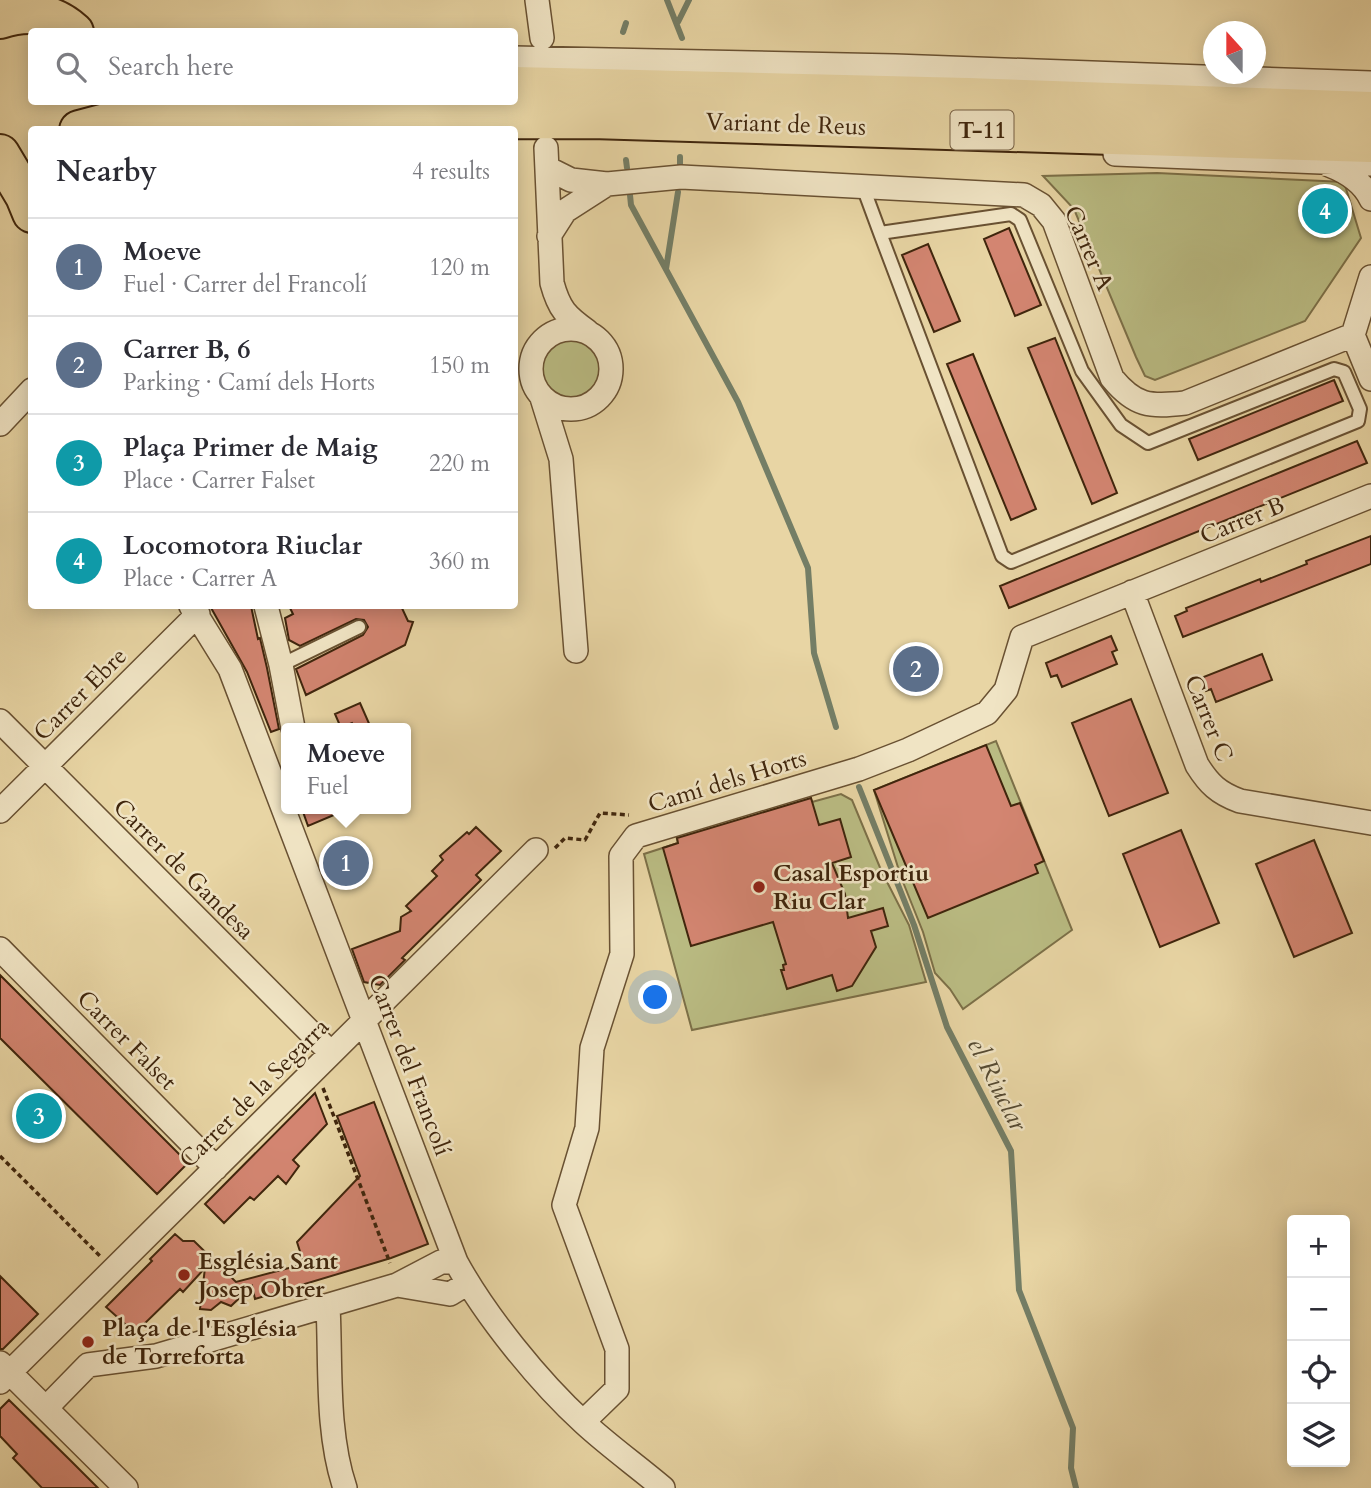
<!DOCTYPE html>
<html lang="en">
<head>
<meta charset="utf-8">
<style>
	body { margin:0; font-family:Cardo,serif; background:#f7f7f7; color:#2b2b33 }
	.controls { position:absolute; right:21px; bottom:21px; display:grid; overflow:hidden; border-radius:7px; box-shadow:0 4px 18px #0003 }
	.controls button { width:63px; height:63px; display:grid; place-items:center; padding:0; border:0; border-bottom:2px solid #e1e1e2; background:#fff; color:#2b2b33; font:35px sans-serif }
	.compass { position:absolute; left:1203px; top:21px; width:63px; height:63px; border-radius:50%; background:#fff; box-shadow:0 4px 18px #0003; rotate:339deg }
	.you { position:absolute; left:656px; top:998px; width:24px; height:24px; margin:-18px; border:5px solid #fff; border-radius:50%; background:#1a73e8; box-shadow:0 0 0 10px #1a73e833 }
	.badge { display:grid; place-items:center; width:46px; height:46px; border-radius:50%; background:#8f2418; color:#fff; font-size:23px; font-weight:700 }
	.pin { position:absolute; translate:-50% -50%; border:4px solid #fff; box-shadow:0 2px 7px #0006 }
	.popup { position:absolute; left:281px; top:723px; width:130px; height:91px; box-sizing:border-box; display:grid; place-content:center; border-radius:7px; background:#fff; filter:drop-shadow(0 2px 5px #0005); font-size:23px; white-space:nowrap; color:#7c7c81 }
	.popup b { font-size:26px; color:#2b2b33 }
	.popup::after { content:''; position:absolute; left:50%; top:100%; margin-left:-14px; border:14px solid transparent; border-top-color:#fff }
	.list { margin:0; padding:0; list-style:none }
	h2 { display:flex; justify-content:space-between; align-items:center; height:91px; margin:0; padding:0 28px; font-size:30px }
	h2 small { font-size:23px; font-weight:400; color:#7c7c81 }
	.list li { display:grid; grid-template-columns:46px 1fr auto; gap:21px; align-items:center; box-sizing:border-box; height:98px; padding:0 28px; border-top:2px solid #e1e1e2 }
	.list b { display:block; font-size:26px; white-space:nowrap }
	.list p { margin:0; font-size:23px; white-space:nowrap; color:#7c7c81 }
	.list em { font-size:23px; font-style:normal; color:#7c7c81 }
	.icon { flex:none; width:38px; height:38px; fill:none; stroke:currentColor; stroke-width:2; stroke-linecap:round; stroke-linejoin:round }
	.map { position:relative; flex:none; width:1371px; height:1488px; overflow:hidden }
	.search { position:absolute; background:#fff; box-shadow:0 4px 18px #0003; left:28px; top:28px; width:490px; height:77px; display:flex; align-items:center; gap:18px; box-sizing:border-box; padding:0 24px; border-radius:7px; color:#7c7c81; font-size:26px }
	.panel { position:absolute; background:#fff; box-shadow:0 4px 18px #0003; left:28px; top:126px; width:490px; height:483px; border-radius:7px }
	.map>svg:first-child { display:block }
	.green { fill:#babc83; stroke:#7c7048; stroke-width:2 }
	.lines { fill:none; stroke-linecap:round; stroke-linejoin:round }
	.stream { stroke:#747e66; stroke-width:6 }
	.building { fill:#d38571; stroke:#3f250c; stroke-width:2 }
	.service-casing { stroke:#695132; stroke-width:16 }
	.minor-casing { stroke:#695132; stroke-width:26 }
	.trunk-casing { stroke:#3f250c; stroke-width:42 }
	.path { stroke:#3f250c; stroke-width:3.5; stroke-dasharray:5 3.5; stroke-linecap:butt }
	.service { stroke:#f0e4c4; stroke-width:12 }
	.minor { stroke:#f0e4c4; stroke-width:23 }
	.trunk { stroke:#e8d5a4; stroke-width:38 }
	.poi-dot { fill:#8f2418; stroke:#f0e4c4; stroke-width:2.5 }
	.labels { text-anchor:middle; stroke-width:5; stroke-linejoin:round; paint-order:stroke }
	.shield { fill:#f0e4c4; stroke:#745e43; stroke-width:2 }
	.shield-label { font-size:23px; font-weight:bold; fill:#3f250c }
	.street-label { font-size:24px; fill:#3f250c; stroke:#f0e4c4 }
	.poi-label { font-size:24px; font-weight:bold; fill:#3f250c; stroke:#f0e4c4; text-anchor:start }
	.water-label { font-size:26px; font-style:italic; fill:#554a32; stroke:#f0e4c4 }
</style>
</head>
<body>
<div class="map">
<svg width="1371" height="1488" viewBox="0 0 1371 1488">
	<rect width="100%" height="100%" fill="#e8d5a4"/>
	<filter id="stains"><feTurbulence type="fractalNoise" baseFrequency=".00286" numOctaves="4"/><feColorMatrix values="0 0 0 0 .2 0 0 0 0 .09 0 0 0 0 .02 0 0 0 .5 -.17"/></filter>
	<radialGradient id="worn" r=".72"><stop offset=".6" stop-color="#630" stop-opacity="0"/><stop offset="1" stop-color="#630" stop-opacity=".3"/></radialGradient>
	<path class="green" d="M 1157,173 L 1344,182 L 1361,238 L 1305,321 L 1155,380 L 1145,376 L 1136,357 L 1074,209 L 1043,176 Z
		M540 369a31 31 0 1 1 62 0a31 31 0 1 1-62 0Z
		M 996,741 L 1072,930 L 963,1009 L 950,989 L 935,973 L 923,932 L 901,877 L 874,790 Z
		M 809,793 L 812,802 L 841,794 L 852,800 L 881,870 L 909,925 L 926,982 L 692,1030 L 644,854 L 678,843 L 675,831 Z"/>
	<g class="lines">
		<path class="stream" d="M 667,0 L 682,38
			M 678,22 L 689,0
			M 623,32 L 626,23
			M 626,160 L 627,168
			M 680,164 L 680,157
			M 630,195 L 631,205 L 738,402 L 808,568 L 814,653 L 836,727
			M 666,269 L 678,192
			M 859,787 L 914,925 L 947,1027 L 1011,1151 L 1019,1290 L 1073,1428 L 1071,1468 L 1076,1488"/>
	</g>
	<path class="building" d="M 1009,228 L 1041,305 L 1015,316 L 984,239 Z
		M 928,244 L 960,321 L 934,332 L 902,255 Z
		M 1055,338 L 1117,493 L 1092,504 L 1028,348 Z
		M 973,354 L 1036,509 L 1011,520 L 947,364 Z
		M 1334,380 L 1343,401 L 1198,460 L 1189,439 Z
		M 1357,441 L 1367,463 L 1009,608 L 1000,586 Z
		M 1371,536 L 1371,564 L 1183,637 L 1175,616 L 1187,611 L 1186,608 L 1260,579 L 1261,582 L 1307,564 L 1306,561 Z
		M 210,606 L 251,606 L 258,639 L 260,638 L 267,668 L 279,729 L 271,732 L 247,672 Z
		M 289,606 L 401,606 L 408,621 L 413,622 L 405,645 L 306,695 L 296,669 L 363,635 L 368,627 L 364,620 L 356,619 L 300,646 L 289,640 L 285,618 L 293,614 Z
		M 1111,636 L 1117,650 L 1112,652 L 1117,664 L 1062,687 L 1057,675 L 1051,677 L 1046,663 Z
		M 1262,654 L 1272,680 L 1216,702 L 1211,689 L 1206,691 L 1201,678 Z
		M 1131,699 L 1168,793 L 1109,816 L 1072,723 Z
		M 360,703 L 371,728 L 355,728 L 352,723 L 341,728 L 335,714 Z
		M 986,745 L 1011,806 L 1020,803 L 1044,861 L 1035,865 L 1038,873 L 928,918 L 874,790 Z
		M 811,798 L 819,825 L 840,819 L 851,857 L 832,863 L 845,894 L 848,918 L 883,908 L 888,926 L 871,931 L 876,947 L 852,986 L 837,991 L 832,975 L 787,989 L 781,970 L 784,970 L 783,965 L 786,964 L 773,922 L 691,946 L 663,848 L 678,843 L 677,838 Z
		M 302,809 L 348,809 L 308,826 Z
		M 476,827 L 501,851 L 476,875 L 481,880 L 402,958 L 405,960 L 380,985 L 364,982 L 352,949 L 400,931 L 401,917 L 411,911 L 406,906 L 437,876 L 432,871 L 443,860 L 440,856 L 467,832 L 469,834 Z
		M 1181,830 L 1219,923 L 1160,947 L 1123,854 Z
		M 1314,840 L 1352,933 L 1294,957 L 1256,864 Z
		M 0,975 L 188,1163 L 157,1194 L 0,1038 Z
		M 315,1093 L 327,1124 L 293,1160 L 299,1166 L 286,1184 L 278,1176 L 254,1200 L 250,1197 L 224,1223 L 205,1204 Z
		M 374,1102 L 428,1244 L 391,1258 L 255,1299 L 252,1286 L 231,1306 L 221,1302 L 211,1310 L 200,1309 L 205,1268 L 183,1292 L 180,1289 L 135,1333 L 106,1307 L 152,1261 L 150,1259 L 175,1234 L 183,1241 L 194,1241 L 236,1282 L 304,1264 L 297,1242 L 360,1176 L 337,1116 Z
		M 0,1276 L 38,1314 L 3,1349 L 0,1349 Z
		M 9,1400 L 71,1461 L 98,1488 L 42,1488 L 13,1458 L 17,1454 L 0,1436 L 0,1409 Z"/>
	<g class="lines">
		<defs>
			<path id="service" d="M 863,187 L 880,233 L 1002,556 L 1011,562 L 1358,421 L 1360,409 L 1344,372 L 1334,369 L 1148,443 L 1121,425 L 1082,371 L 1020,220 L 1011,214 L 880,233
				M 281,665 L 359,627"/>
			<path id="minor" d="M 537,0 L 542,38
				M 514,58 L 895,66 L 1371,83
				M 546,148 L 552,283 C 559,309 566,316 587,331
				M 1115,154 L 1371,164
				M 1329,165 C 1347,172 1363,182 1371,199
				M 547,168 L 571,180 L 607,184 L 681,177 L 1024,195 L 1041,205 L 1054,221 L 1112,378 C 1135,406 1149,407 1185,403 L 1353,335
				M 549,236 L 565,211 L 607,184
				M531 369a40 40 0 1 1 80 0a40 40 0 1 1-80 0Z
				M 1353,335 L 1371,277
				M 1353,335 L 1371,379
				M 542,398 L 561,459 L 576,651
				M 0,424 L 32,390
				M 1132,592 L 1197,765 C 1209,784 1218,793 1240,801 L 1371,823
				M 191,606 L 230,669 L 456,1262 C 485,1315 538,1381 584,1423 C 609,1446 637,1466 663,1488
				M 266,606 L 281,665 L 293,728
				M 0,721 L 331,1053
				M 0,811 L 198,614
				M 0,949 L 216,1168
				M 397,1285 L 450,1294 L 468,1283
				M 328,1306 C 331,1364 326,1432 345,1488
				M 0,1363 L 126,1488
				M 0,1382 L 536,850
				M 46,1408 L 88,1365 L 156,1356 L 397,1285 L 441,1262 L 456,1262
				M 583,1422 L 617,1389 L 617,1349 L 564,1205 L 587,1128 L 592,1048 L 622,954 L 621,856 L 636,836 L 859,769 L 908,750 L 987,713 L 1006,690 L 1022,637 L 1371,496"/>
			<path id="trunk" d="M 0,19 C 27,10 52,12 74,32
				M 514,86 L 968,97 L 1371,111
				M 79,130 L 113,121 L 141,120 L 592,119 L 1371,143
				M 0,154 L 25,196 L 32,213"/>
		</defs>
		<use href="#service" class="service-casing"/>
		<use href="#minor" class="minor-casing"/>
		<use href="#trunk" class="trunk-casing"/>
		<path class="path" d="M 555,848 L 565,838 L 585,840 L 600,813 L 629,815
			M 323,1088 L 390,1263
			M 0,1156 L 100,1256"/>
		<use href="#service" class="service"/>
		<use href="#minor" class="minor"/>
		<use href="#trunk" class="trunk"/>
	</g>
	<g class="poi-dot">
		<circle cx="759" cy="887" r="7"/>
		<circle cx="184" cy="1275" r="7"/>
		<circle cx="88" cy="1342" r="7"/>
	</g>
	<g class="labels">
		<rect class="shield" x="950.5" y="110.5" width="63" height="39" rx="5"/>
		<g class="shield-label">
			<text x="982" y="138">T-11</text>
		</g>
		<g class="street-label">
			<text transform="translate(786 124) rotate(2)" y="8">Variant de Reus</text>
			<text transform="translate(1089 248) rotate(67)" y="8">Carrer A</text>
			<text transform="translate(1242 520) rotate(-22)" y="8">Carrer B</text>
			<text transform="translate(80 694) rotate(-45)" y="8">Carrer Ebre</text>
			<text transform="translate(1209 718) rotate(68)" y="8">Carrer C</text>
			<text transform="translate(727 781) rotate(-17)" y="8">Camí dels Horts</text>
			<text transform="translate(184 869) rotate(45)" y="8">Carrer de Gandesa</text>
			<text transform="translate(127 1040) rotate(45)" y="8">Carrer Falset</text>
			<text transform="translate(410 1065) rotate(69)" y="8">Carrer del Francolí</text>
			<text transform="translate(254 1093) rotate(-45)" y="8">Carrer de la Segarra</text>
		</g>
		<g class="poi-label">
			<text x="773" y="881">Casal Esportiu<tspan x="773" dy="28">Riu Clar</tspan></text>
			<text x="198" y="1269">Església Sant<tspan x="198" dy="28">Josep Obrer</tspan></text>
			<text x="102" y="1336">Plaça de l'Església<tspan x="102" dy="28">de Torreforta</tspan></text>
		</g>
		<g class="water-label">
			<text transform="translate(998 1084) rotate(63)" y="9">el Riuclar</text>
		</g>
	</g>
	<rect width="100%" height="100%" filter="url(#stains)"/>
	<rect width="100%" height="100%" fill="url(#worn)"/>
</svg>
<div class="controls">
<button>+</button>
<button>−</button>
<button><svg class="icon" aria-label="locate" viewBox="0 0 24 24"><circle cx="12" cy="12" r="6"/><path d="M12 2v4M12 18v4M2 12h4M18 12h4"/></svg></button>
<button><svg class="icon" aria-label="layers" viewBox="0 0 24 24"><path d="M12 4l9 5-9 5-9-5zM3 14l9 5 9-5"/></svg></button>
</div>
<svg class="compass" viewBox="-18 -18 36 36"><path d="M0-13l5 13h-10z" fill="#e53935"/><path d="M0 13l5-13h-10z" fill="#7c7c81"/></svg>
<div class="you"></div>
<div class="pin badge" style="left:346px;top:863px;background:#5c6f8a">1</div>
<div class="popup"><b>Moeve</b>Fuel</div>
<div class="pin badge" style="left:916px;top:669px;background:#5c6f8a">2</div>
<div class="pin badge" style="left:39px;top:1116px;background:#0f9aa8">3</div>
<div class="pin badge" style="left:1325px;top:211px;background:#0f9aa8">4</div>
<div class="search"><svg class="icon" aria-label="search" viewBox="0 0 24 24"><circle cx="10" cy="10" r="6"/><path d="M15 15l6 6"/></svg>Search here</div>
<section class="panel">
<h2>Nearby<small>4 results</small></h2>
<ul class="list">
<li><span class="badge" style="background:#5c6f8a">1</span><div><b>Moeve</b><p>Fuel · Carrer del Francolí</p></div><em>120 m</em></li>
<li><span class="badge" style="background:#5c6f8a">2</span><div><b>Carrer B, 6</b><p>Parking · Camí dels Horts</p></div><em>150 m</em></li>
<li><span class="badge" style="background:#0f9aa8">3</span><div><b>Plaça Primer de Maig</b><p>Place · Carrer Falset</p></div><em>220 m</em></li>
<li><span class="badge" style="background:#0f9aa8">4</span><div><b>Locomotora Riuclar</b><p>Place · Carrer A</p></div><em>360 m</em></li>
</ul>
</section>
</div>
</body>
</html>
